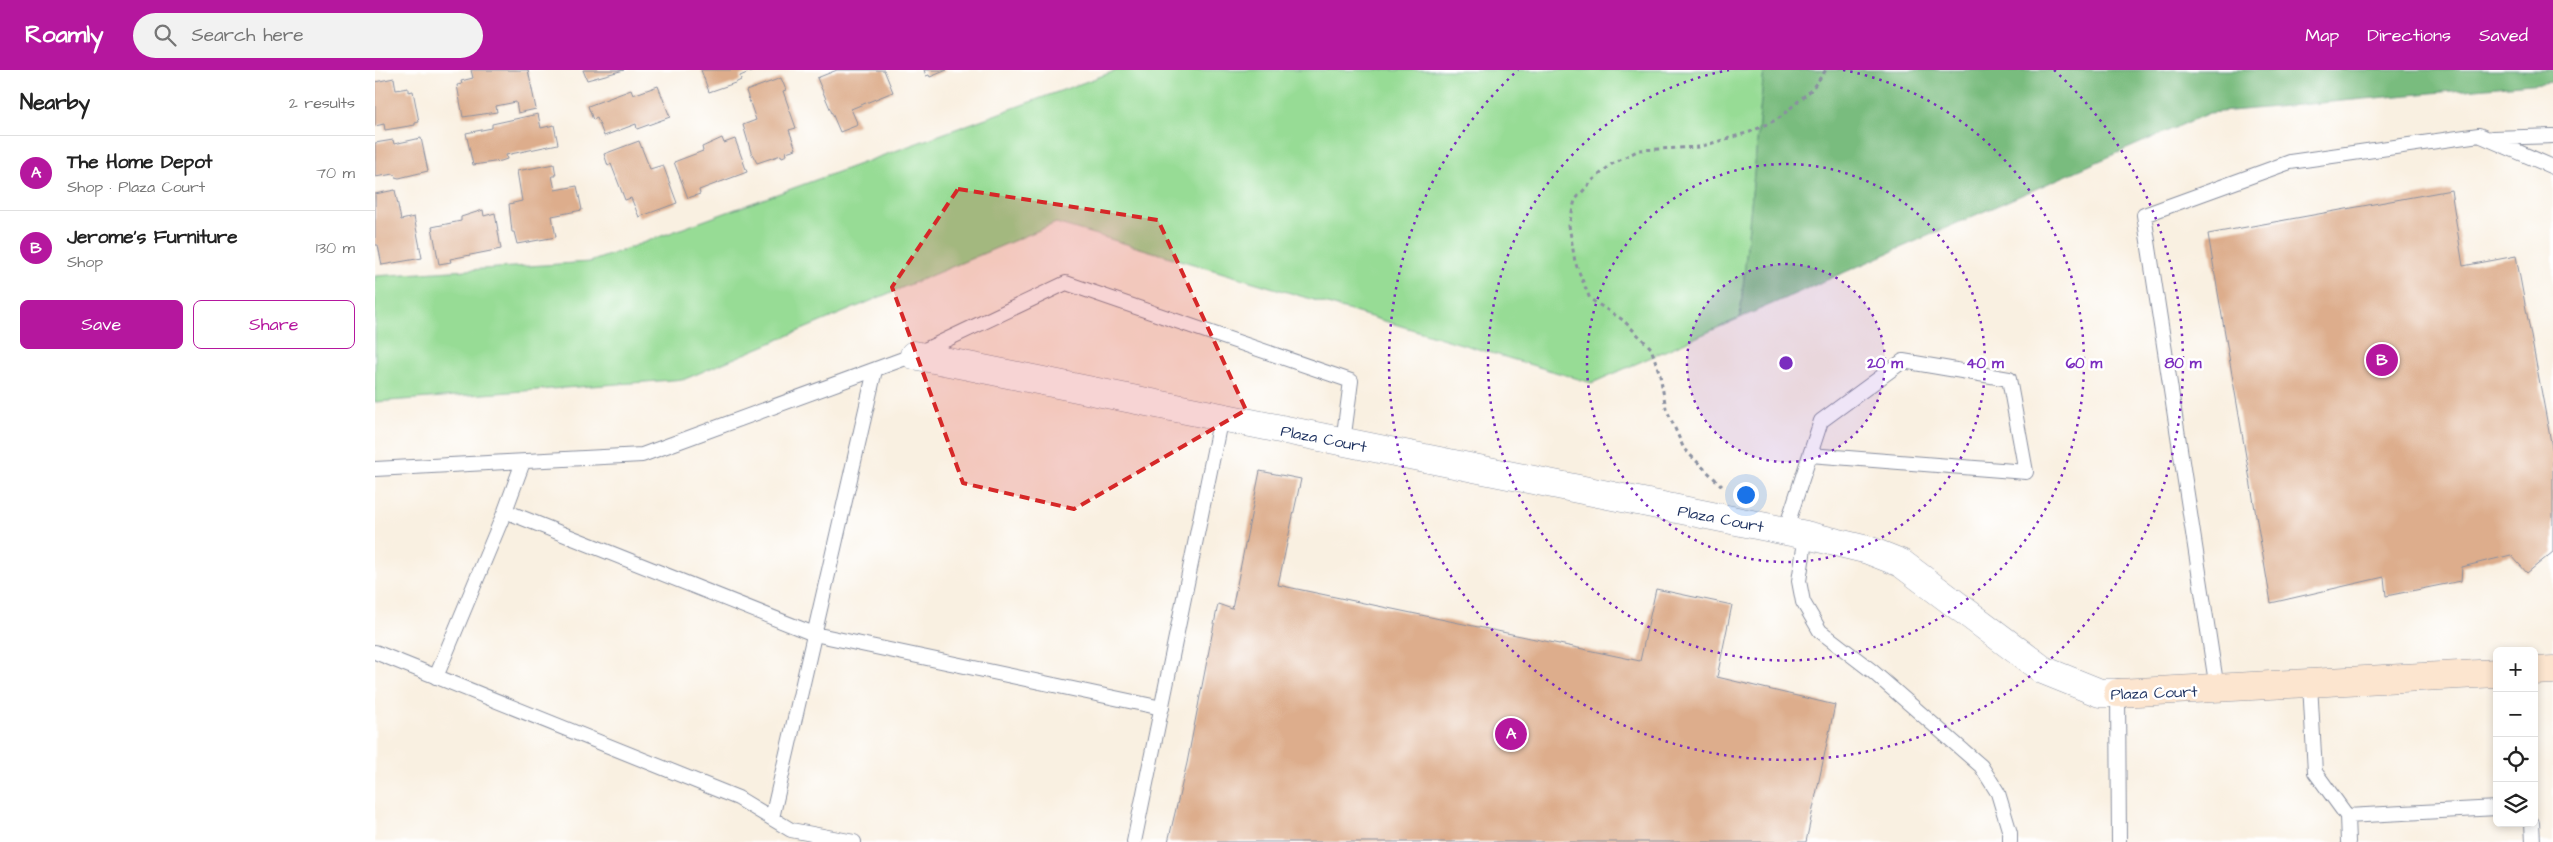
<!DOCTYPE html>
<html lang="en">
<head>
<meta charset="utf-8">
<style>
	body { margin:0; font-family:"Architects Daughter",sans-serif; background:#f2f2f2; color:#222 }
	.controls { position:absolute; right:15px; bottom:15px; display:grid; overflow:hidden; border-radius:8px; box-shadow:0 2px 8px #0003 }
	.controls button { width:45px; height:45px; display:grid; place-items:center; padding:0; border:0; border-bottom:1px solid #e0e0e0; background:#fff; color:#222; font:25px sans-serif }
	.you { position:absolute; left:1370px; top:424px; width:18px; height:18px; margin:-12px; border:4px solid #fff; border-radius:50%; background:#1a73e8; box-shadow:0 0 0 8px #1a73e833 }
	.badge { display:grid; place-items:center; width:32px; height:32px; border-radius:50%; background:#b5179e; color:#fff; font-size:16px; font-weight:700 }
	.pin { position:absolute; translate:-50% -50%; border:2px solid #fff; box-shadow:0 1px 5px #0006 }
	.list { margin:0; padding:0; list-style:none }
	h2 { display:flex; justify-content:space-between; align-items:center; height:65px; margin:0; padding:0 20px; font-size:21px }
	h2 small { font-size:16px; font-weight:400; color:#767676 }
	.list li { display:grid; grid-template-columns:32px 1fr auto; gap:15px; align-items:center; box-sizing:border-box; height:75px; padding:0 20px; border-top:1px solid #e0e0e0 }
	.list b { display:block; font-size:19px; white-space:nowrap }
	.list p { margin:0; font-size:16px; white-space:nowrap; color:#767676 }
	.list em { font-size:16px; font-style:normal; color:#767676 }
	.actions { display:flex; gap:10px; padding:15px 20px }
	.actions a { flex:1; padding:11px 0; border:1px solid #b5179e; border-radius:8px; text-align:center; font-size:18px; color:#b5179e }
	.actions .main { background:#b5179e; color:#fff }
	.icon { flex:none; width:28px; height:28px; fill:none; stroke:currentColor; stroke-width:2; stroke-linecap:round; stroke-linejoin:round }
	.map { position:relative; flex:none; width:2178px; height:772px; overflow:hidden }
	header { display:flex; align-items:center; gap:30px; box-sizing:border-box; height:70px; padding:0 25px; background:#b5179e; color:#fff }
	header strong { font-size:24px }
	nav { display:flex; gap:28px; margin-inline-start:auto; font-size:18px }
	.search { width:350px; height:45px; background:#f2f2f2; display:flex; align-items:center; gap:12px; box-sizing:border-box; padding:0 18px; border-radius:28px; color:#767676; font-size:19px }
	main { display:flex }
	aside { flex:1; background:#fff }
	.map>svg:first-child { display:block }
	.green { fill:#97dc95; stroke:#59867a }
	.forest { fill:#79bc7e; stroke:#4a766e }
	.building { fill:#ddad8c }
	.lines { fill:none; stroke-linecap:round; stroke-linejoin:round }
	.lane-casing { stroke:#8a90a0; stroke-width:16 }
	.street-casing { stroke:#8a90a0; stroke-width:29 }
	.secondary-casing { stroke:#8a90a0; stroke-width:29 }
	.path { stroke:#8a90a0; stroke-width:3; stroke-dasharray:4 4; stroke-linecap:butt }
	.lane { stroke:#fff; stroke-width:14 }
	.street { stroke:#fff; stroke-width:28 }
	.secondary { stroke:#fce5cf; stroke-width:28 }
	.marked { fill:#d62828; fill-opacity:0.2; stroke:#d62828; stroke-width:4; stroke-dasharray:10 6; stroke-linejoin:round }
	.ring { fill:none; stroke:#7b2cbf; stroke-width:2.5; stroke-dasharray:2.5 5 }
	.labels { text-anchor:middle; stroke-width:5; stroke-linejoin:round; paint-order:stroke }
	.street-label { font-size:16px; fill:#1b2f5e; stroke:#fff }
	.centre { fill:#7b2cbf; stroke:#fff; stroke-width:2.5 }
	.ring-label { font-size:15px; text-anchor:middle; font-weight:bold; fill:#7b2cbf; stroke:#fff; stroke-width:5; stroke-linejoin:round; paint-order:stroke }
</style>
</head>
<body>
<header>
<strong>Roamly</strong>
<div class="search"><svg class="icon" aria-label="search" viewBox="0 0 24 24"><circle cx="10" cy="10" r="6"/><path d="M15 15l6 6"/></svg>Search here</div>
<nav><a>Map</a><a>Directions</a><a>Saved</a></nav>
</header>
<main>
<aside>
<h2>Nearby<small>2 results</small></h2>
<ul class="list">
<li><span class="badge">A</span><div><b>The Home Depot</b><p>Shop · Plaza Court</p></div><em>70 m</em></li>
<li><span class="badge">B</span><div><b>Jerome's Furniture</b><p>Shop</p></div><em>130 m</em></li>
</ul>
<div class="actions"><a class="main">Save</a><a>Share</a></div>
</aside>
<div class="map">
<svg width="2178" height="772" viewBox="0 0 2178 772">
	<rect width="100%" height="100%" fill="#fff"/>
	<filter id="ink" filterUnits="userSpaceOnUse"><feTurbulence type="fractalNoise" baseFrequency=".02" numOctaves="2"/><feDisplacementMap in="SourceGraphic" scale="10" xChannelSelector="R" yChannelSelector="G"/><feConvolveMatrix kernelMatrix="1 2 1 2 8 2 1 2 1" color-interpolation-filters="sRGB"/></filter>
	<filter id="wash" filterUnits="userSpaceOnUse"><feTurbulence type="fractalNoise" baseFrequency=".0096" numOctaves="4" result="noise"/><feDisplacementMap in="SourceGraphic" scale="20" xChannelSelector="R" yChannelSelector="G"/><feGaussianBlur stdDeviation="1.12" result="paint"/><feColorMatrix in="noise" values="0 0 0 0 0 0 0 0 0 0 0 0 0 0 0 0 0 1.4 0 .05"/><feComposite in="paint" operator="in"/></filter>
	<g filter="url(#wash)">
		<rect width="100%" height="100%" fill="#f9f0e1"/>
		<path class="green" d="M 743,0 L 1389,0 L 1365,248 L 1217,313 L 681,153 L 310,309 L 0,332 L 0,206 L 215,192 Z"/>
		<path class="forest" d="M 1389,0 L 2178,0 L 2178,12 L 1834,43 L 1365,248 Z"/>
		<g id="blocks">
			<path class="building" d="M 96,0 L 153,0 L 161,39 L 143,43 L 141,32 L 121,36 L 122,42 L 88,47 L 82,15 L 87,14 L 86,11 L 98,8 Z
				M 208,0 L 249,0 L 212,10 Z
				M 326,0 L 379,0 L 365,6 L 366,10 L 360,13 L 334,22 Z
				M 462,0 L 509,0 L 518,22 L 476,39 L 483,55 L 465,62 L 442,8 Z
				M 549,0 L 572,0 L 555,7 L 554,5 L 551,6 Z
				M 19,8 L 21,20 L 33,18 L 33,22 L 38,21 L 44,52 L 40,53 L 40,55 L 10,60 L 9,54 L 0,56 L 0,12 Z
				M 406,8 L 411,20 L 408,21 L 421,58 L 414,60 L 421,79 L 411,82 L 412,85 L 407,87 L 406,85 L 382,93 L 376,82 L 368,55 L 381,50 L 371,21 Z
				M 283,16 L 295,47 L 262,59 L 261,54 L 229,66 L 222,48 L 218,50 L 213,36 L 256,20 L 258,25 Z
				M 163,44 L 166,58 L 179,55 L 183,74 L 131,85 L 132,89 L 126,91 L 98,95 L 91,63 L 117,58 L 117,54 Z
				M 46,68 L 53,101 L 24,108 L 20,107 L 19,104 L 0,107 L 0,73 L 18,70 L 19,74 Z
				M 347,68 L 349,73 L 360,69 L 372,102 L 324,120 L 325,124 L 313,128 L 299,92 L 328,81 L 327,77 Z
				M 264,71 L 275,99 L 288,95 L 302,133 L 264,147 L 256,128 L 250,130 L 236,94 L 233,96 L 229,84 Z
				M 179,94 L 181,106 L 177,106 L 180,120 L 202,116 L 207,140 L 177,146 L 181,167 L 142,174 L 139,162 L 137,162 L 134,134 L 147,131 L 142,101 Z
				M 20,120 L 26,150 L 39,147 L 47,188 L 7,195 L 3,175 L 0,175 L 0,124 Z
				M 2076,120 L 2088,196 L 2141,186 L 2178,383 L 2178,482 L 2152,503 L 2136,485 L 2087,497 L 2086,511 L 2011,526 L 2009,507 L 1896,533 L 1833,164 Z
				M 108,140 L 109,146 L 120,143 L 126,179 L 75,189 L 76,192 L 64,194 L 57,157 L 86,151 L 86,147 Z
				M 885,401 L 926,409 L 903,515 L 1265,591 L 1281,519 L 1357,535 L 1342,607 L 1460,635 L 1431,772 L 793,772 L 812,693 L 843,534 L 857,539 Z"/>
		</g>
	</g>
	<g filter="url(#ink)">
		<use href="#blocks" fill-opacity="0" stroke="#8a90a0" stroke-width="1"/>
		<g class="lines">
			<defs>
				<path id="lane" d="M 2117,68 L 2178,66
					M 0,399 L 267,385 L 539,285 L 691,213 L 976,311 L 968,372
					M 130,441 L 439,564 L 787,638
					M 1410,461 L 1446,351 L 1528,291 L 1634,309 L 1651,402 L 1435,385
					M 1431,465 L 1424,511 L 1428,532 L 1445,561 L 1497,601 L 1606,696 L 1623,723 L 1635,763 L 1635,772
					M 0,582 L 363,728 L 416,760 L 479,772
					M 61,607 L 130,441 L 148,392
					M 1935,614 L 1940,702 L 1972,746
					M 1842,619 L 1769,145 L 1915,92 L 2104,65 L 2178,97
					M 1743,623 L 1744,772
					M 397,748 L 500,300
					M 2157,753 L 2158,772
					M 759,772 L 846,347
					M 1973,772 L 1972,746 L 2122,738"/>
				<path id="street" d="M 539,285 L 1431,465 L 1493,480 L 1526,493 L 1668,600 L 1725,623 L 1743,623"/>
				<path id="secondary" d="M 2159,601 L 2178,600
					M 1743,623 L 2122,603"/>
			</defs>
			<use href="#lane" class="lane-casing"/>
			<use href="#street" class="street-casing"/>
			<use href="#secondary" class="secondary-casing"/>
			<path class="path" d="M 1347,416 L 1309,379 L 1291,338 L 1285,305 L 1276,278 L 1248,250 L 1215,229 L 1200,192 L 1194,155 L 1200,130 L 1218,110 L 1237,94 L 1264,80 L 1324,77 L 1375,62 L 1403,49 L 1436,20 L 1451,0"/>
			<use href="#lane" class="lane"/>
			<use href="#street" class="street"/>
			<use href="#secondary" class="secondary"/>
		</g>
	</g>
	<path class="marked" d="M 583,119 L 783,150 L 871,340 L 699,439 L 588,413 L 517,217 Z"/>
	<circle cx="1411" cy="293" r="99" fill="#7b2cbf" fill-opacity=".12"/>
	<g class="ring">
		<circle cx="1411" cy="293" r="99"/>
		<circle cx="1411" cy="293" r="199"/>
		<path d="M1468 0A298 298 0 1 1 1354 0"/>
		<path d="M1679 0A397 397 0 1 1 1143 0"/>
	</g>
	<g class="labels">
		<g class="street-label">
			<text transform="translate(949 368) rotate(11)" y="6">Plaza Court</text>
			<text transform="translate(1346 448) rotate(11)" y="6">Plaza Court</text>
			<text transform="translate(1779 622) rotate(-2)" y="6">Plaza Court</text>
		</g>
	</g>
	<circle cx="1411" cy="293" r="8" class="centre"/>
	<g class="ring-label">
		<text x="1510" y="298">20 m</text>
		<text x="1610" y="298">40 m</text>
		<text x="1709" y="298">60 m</text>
		<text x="1808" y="298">80 m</text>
	</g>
</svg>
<div class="controls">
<button>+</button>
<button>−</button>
<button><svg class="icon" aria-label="locate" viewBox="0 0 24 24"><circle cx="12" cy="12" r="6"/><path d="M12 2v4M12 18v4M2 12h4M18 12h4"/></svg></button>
<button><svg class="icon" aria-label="layers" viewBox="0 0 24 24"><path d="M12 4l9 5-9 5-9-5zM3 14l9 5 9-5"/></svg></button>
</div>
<div class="you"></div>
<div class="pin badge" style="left:1136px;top:664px">A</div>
<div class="pin badge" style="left:2007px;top:290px">B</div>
</div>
</main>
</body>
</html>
